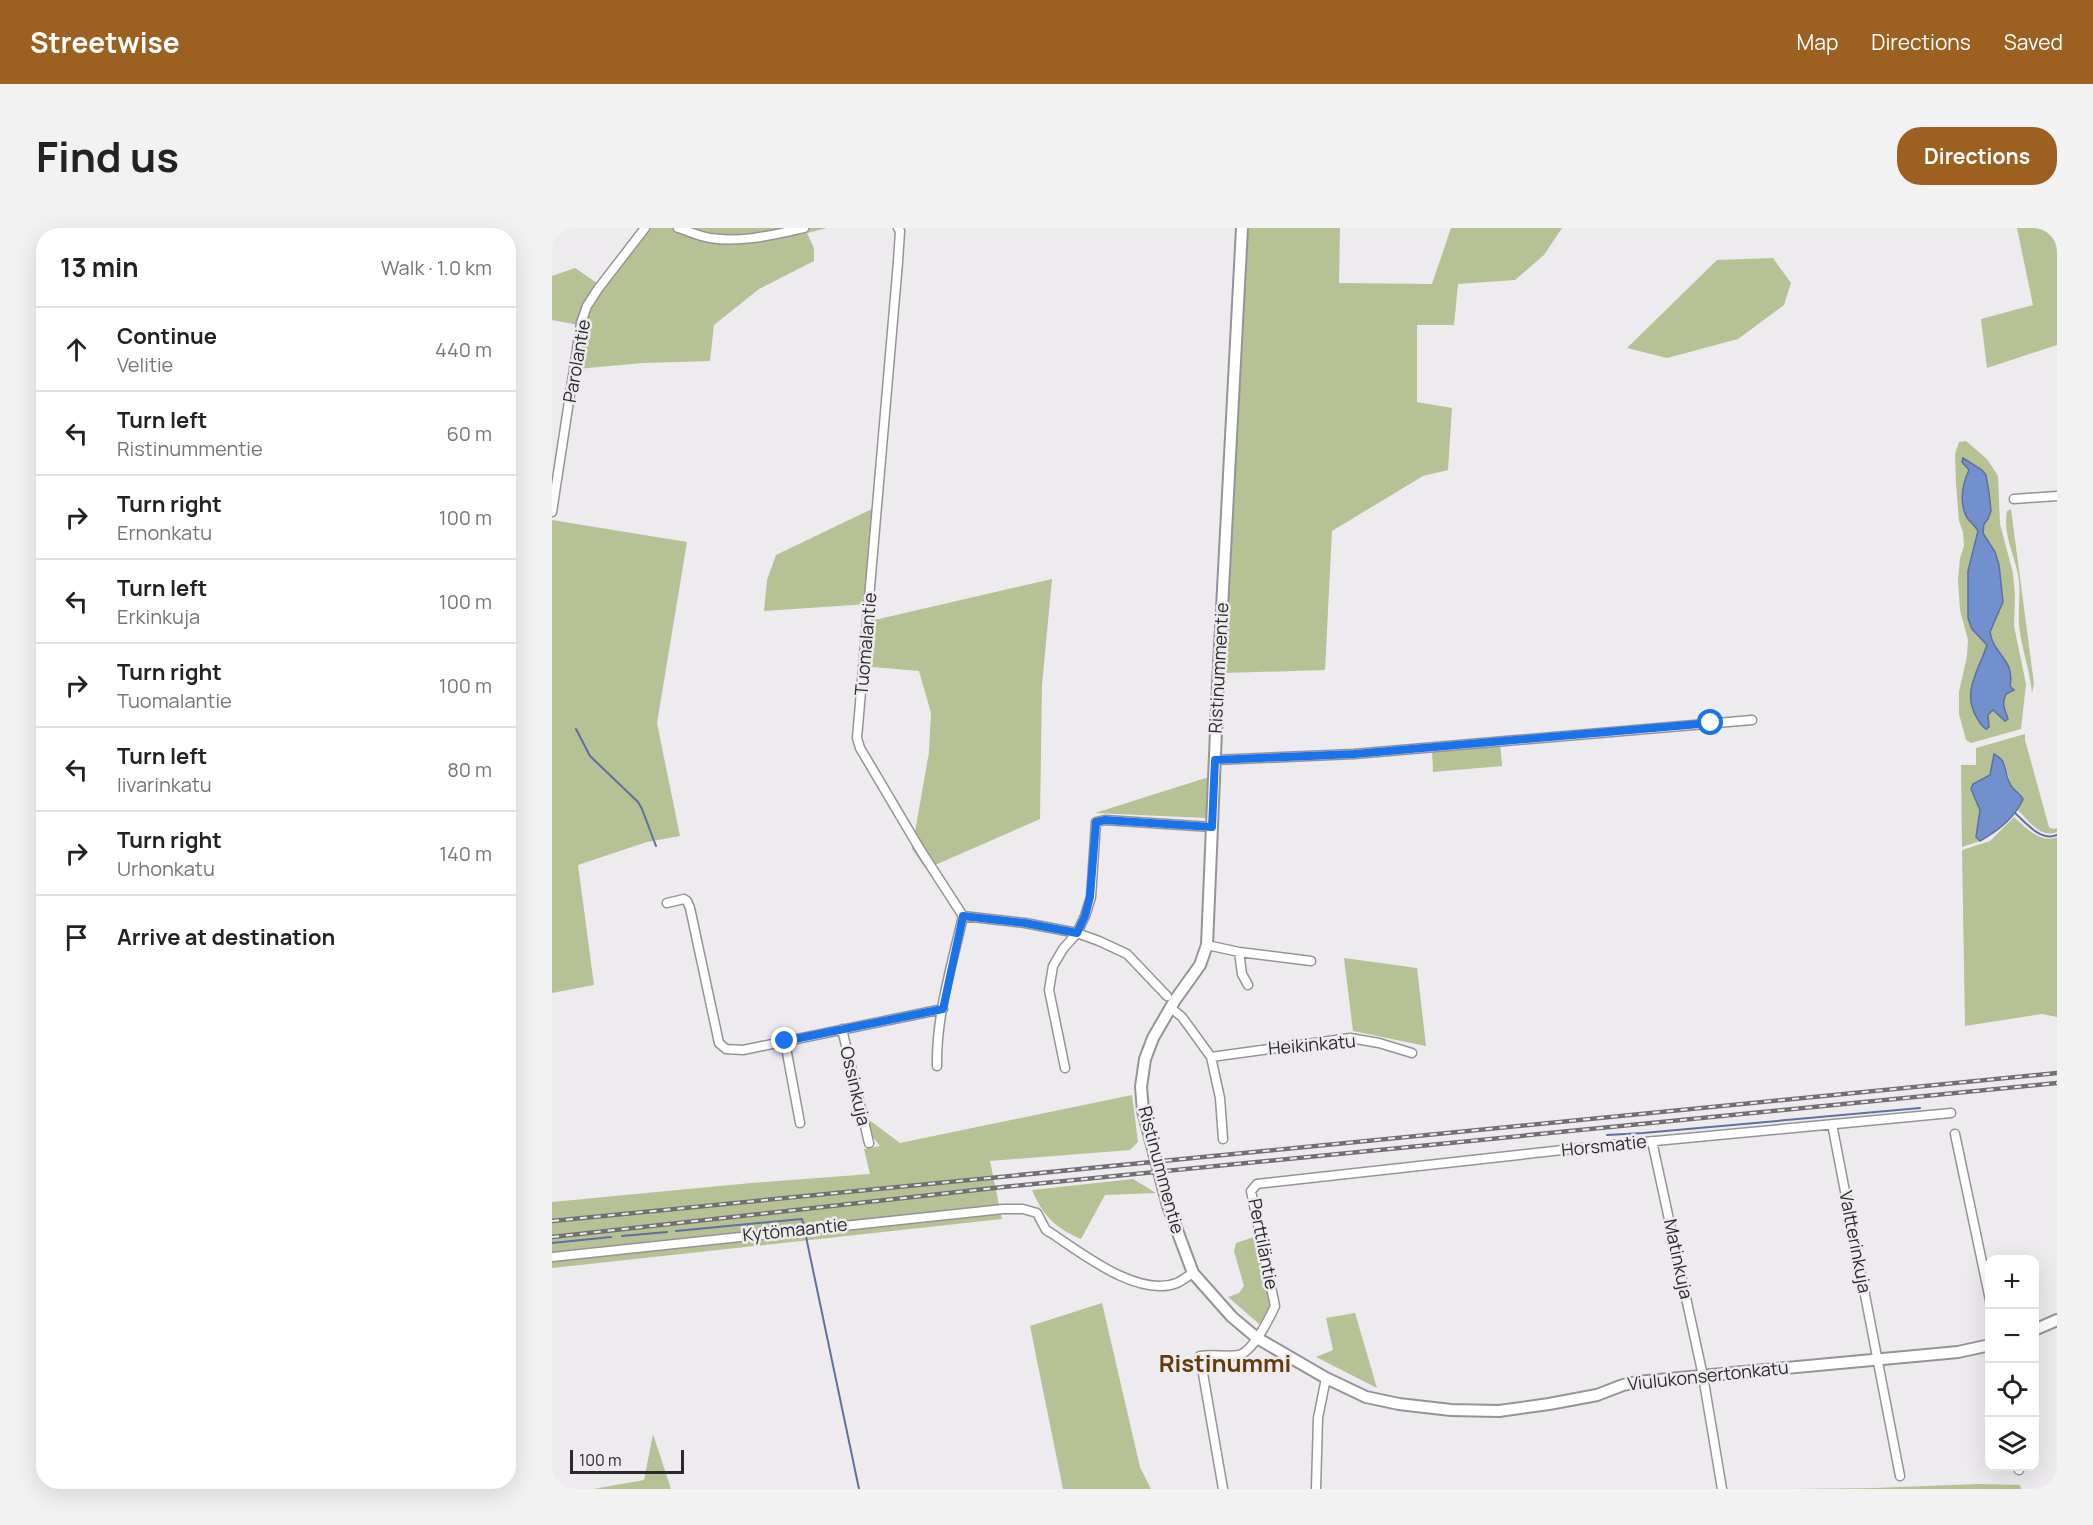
<!DOCTYPE html>
<html lang="en">
<head>
<meta charset="utf-8">
<style>
	body { margin:0; font-family:Manrope,sans-serif; background:#f2f2f2; color:#222 }
	.controls { position:absolute; right:18px; bottom:18px; display:grid; overflow:hidden; border-radius:12px; box-shadow:0 6px 24px #0002 }
	.controls button { width:54px; height:54px; display:grid; place-items:center; padding:0; border:0; border-bottom:2px solid #e0e0e0; background:#fff; color:#222; font:30px sans-serif }
	.scale { position:absolute; left:18px; bottom:15px; width:114px; box-sizing:border-box; padding-left:6px; border:3px solid #2b292b; border-top:0; font-size:16px; line-height:21px; white-space:nowrap; color:#2b292b; -webkit-text-stroke:4px #eeebef; paint-order:stroke }
	.stop { position:absolute; width:18px; height:18px; margin:-14px; border:4px solid #1a73e8; border-radius:50%; background:#fff }
	.stop.end { background:#1a73e8; border-color:#fff; box-shadow:0 2px 6px #0008 }
	.list { margin:0; padding:0; list-style:none }
	h2 { display:flex; justify-content:space-between; align-items:center; height:78px; margin:0; padding:0 24px; font-size:26px }
	h2 small { font-size:20px; font-weight:400; color:#767676 }
	.list li { display:grid; grid-template-columns:39px 1fr auto; gap:18px; align-items:center; box-sizing:border-box; height:84px; padding:0 24px; border-top:2px solid #e0e0e0 }
	.list b { display:block; font-size:22px; white-space:nowrap }
	.list p { margin:0; font-size:20px; white-space:nowrap; color:#767676 }
	.list em { font-size:20px; font-style:normal; color:#767676 }
	.icon { flex:none; width:33px; height:33px; fill:none; stroke:currentColor; stroke-width:2; stroke-linecap:round; stroke-linejoin:round }
	.map { position:relative; flex:none; width:1505px; height:1261px; overflow:hidden; border-radius:24px }
	header { display:flex; align-items:center; gap:36px; box-sizing:border-box; height:84px; padding:0 30px; background:#9c6121; color:#fff }
	header strong { font-size:28px }
	nav { display:flex; gap:33px; margin-inline-start:auto; font-size:21px }
	.intro { display:flex; align-items:center; justify-content:space-between; box-sizing:border-box; height:144px; padding:0 36px }
	h1 { margin:0; font-size:42px }
	.button { padding:15px 27px; border-radius:24px; background:#9c6121; color:#fff; font-size:21px; font-weight:700 }
	main { display:flex; gap:36px; padding:0 36px }
	aside { flex:1; background:#fff; border-radius:24px; box-shadow:0 6px 24px #0002 }
	.map>svg:first-child { display:block }
	.green { fill:#b6c195 }
	.water { fill:#7290cd; stroke:#5d719c; stroke-width:1.5 }
	.lines { fill:none; stroke-linecap:round; stroke-linejoin:round }
	.stream { stroke:#5d719c; stroke-width:2 }
	.minor-casing { stroke:#969397; stroke-width:11 }
	.tertiary-casing { stroke:#969397; stroke-width:14 }
	.minor { stroke:#fff; stroke-width:8 }
	.tertiary { stroke:#fff; stroke-width:10 }
	.rail-casing { stroke:#726f72; stroke-width:4.5 }
	.rail { stroke:#eeebef; stroke-width:2; stroke-dasharray:7; stroke-linecap:butt }
	.route { stroke:#1a73e8; stroke-width:8 }
	.labels { text-anchor:middle; stroke-width:5; stroke-linejoin:round; paint-order:stroke }
	.street-label { font-size:18px; fill:#2b292b; stroke:#eeebef }
	.district-label { font-size:24px; font-weight:bold; fill:#623a0d; stroke:#eeebef }
</style>
</head>
<body>
<header>
<strong>Streetwise</strong>
<nav><a>Map</a><a>Directions</a><a>Saved</a></nav>
</header>
<div class="intro"><h1>Find us</h1><a class="button">Directions</a></div>
<main>
<aside>
<h2>13 min<small>Walk · 1.0 km</small></h2>
<ul class="list">
<li><svg class="icon" aria-label="ahead" viewBox="0 0 24 24"><path d="M12 20V5M6 11l6-6 6 6"/></svg><div><b>Continue</b><p>Velitie</p></div><em>440 m</em></li>
<li><svg class="icon" aria-label="left" viewBox="0 0 24 24"><path d="M17 20v-9H6M10 6l-5 5 5 5"/></svg><div><b>Turn left</b><p>Ristinummentie</p></div><em>60 m</em></li>
<li><svg class="icon" aria-label="right" viewBox="0 0 24 24"><path d="M7 20v-9h11M14 6l5 5-5 5"/></svg><div><b>Turn right</b><p>Ernonkatu</p></div><em>100 m</em></li>
<li><svg class="icon" aria-label="left" viewBox="0 0 24 24"><path d="M17 20v-9H6M10 6l-5 5 5 5"/></svg><div><b>Turn left</b><p>Erkinkuja</p></div><em>100 m</em></li>
<li><svg class="icon" aria-label="right" viewBox="0 0 24 24"><path d="M7 20v-9h11M14 6l5 5-5 5"/></svg><div><b>Turn right</b><p>Tuomalantie</p></div><em>100 m</em></li>
<li><svg class="icon" aria-label="left" viewBox="0 0 24 24"><path d="M17 20v-9H6M10 6l-5 5 5 5"/></svg><div><b>Turn left</b><p>Iivarinkatu</p></div><em>80 m</em></li>
<li><svg class="icon" aria-label="right" viewBox="0 0 24 24"><path d="M7 20v-9h11M14 6l5 5-5 5"/></svg><div><b>Turn right</b><p>Urhonkatu</p></div><em>140 m</em></li>
<li><svg class="icon" aria-label="arrive" viewBox="0 0 24 24"><path d="M6 21V4h12l-3 4 3 4H6"/></svg><div><b>Arrive at destination</b></div></li>
</ul>
</aside>
<div class="map">
<svg width="1505" height="1261" viewBox="0 0 1505 1261">
	<rect width="100%" height="100%" fill="#eeebef"/>
	<path class="green" d="M 99,0 L 275,0 L 255,5 L 262,20 L 262,33 L 207,61 L 162,97 L 158,133 L 91,135 L 25,141 L 32,98 L 0,92 L 0,48 L 23,40 L 51,59 Z
		M 695,0 L 788,0 L 787,55 L 880,56 L 899,0 L 1010,0 L 992,27 L 963,52 L 906,56 L 902,97 L 865,97 L 865,174 L 900,180 L 896,242 L 871,248 L 780,303 L 773,442 L 673,445 Z
		M 1465,0 L 1505,0 L 1505,117 L 1435,140 L 1429,91 L 1481,77 Z
		M 1221,30 L 1239,55 L 1232,77 L 1186,111 L 1115,130 L 1075,120 L 1165,32 Z
		M 1414,213 L 1435,231 L 1446,248 L 1448,296 L 1461,345 L 1463,368 L 1462,398 L 1474,456 L 1469,501 L 1419,515 L 1414,512 L 1407,486 L 1407,464 L 1415,428 L 1416,412 L 1408,382 L 1406,351 L 1408,330 L 1412,318 L 1411,304 L 1407,293 L 1404,256 L 1403,226 L 1407,214 Z
		M 324,279 L 316,376 L 212,383 L 215,352 L 224,327 Z
		M 1459,281 L 1482,456 L 1480,465 C 1478,442 1469,419 1467,397 C 1466,379 1469,363 1466,346 C 1461,323 1451,306 1455,283 Z
		M 0,292 L 135,314 L 105,495 L 128,608 L 95,614 L 26,637 L 42,757 L 0,765 Z
		M 500,351 L 490,457 L 488,591 L 374,641 L 360,621 L 377,524 L 379,485 L 367,443 L 309,438 L 314,392 L 327,391 Z
		M 1473,506 L 1473,512 L 1497,599 L 1501,601 L 1505,600 L 1505,604 C 1488,611 1476,592 1465,581 L 1471,571 L 1469,566 L 1459,559 L 1453,535 L 1441,528 L 1438,547 L 1421,556 L 1428,582 L 1425,609 L 1428,613 L 1410,619 L 1409,537 L 1424,537 L 1424,520 Z
		M 948,514 L 950,538 L 881,544 L 880,520 Z
		M 657,549 L 655,590 L 543,585 Z
		M 1462,589 C 1473,599 1488,616 1505,609 L 1505,789 L 1490,786 L 1413,798 L 1410,622 L 1438,613 Z
		M 792,730 L 865,740 L 874,818 L 801,803 Z
		M 580,867 L 586,914 L 578,922 L 438,933 L 450,991 L 0,1040 L 0,974 L 199,955 L 318,946 L 312,921 L 328,918 L 320,908 L 316,891 L 348,915 Z
		M 581,951 L 604,965 L 553,967 L 529,1011 C 504,1001 490,986 480,962 Z
		M 705,1008 L 719,1081 L 707,1096 L 676,1069 L 687,1065 L 692,1058 L 682,1023 L 684,1015 Z
		M 550,1075 L 588,1239 L 599,1261 L 511,1261 L 478,1098 Z
		M 803,1085 L 825,1160 L 764,1129 L 781,1122 L 774,1090 Z
		M 101,1206 L 119,1261 L 41,1261 L 92,1252 Z
		M 1425,1256 L 1468,1257 L 1469,1261 L 1237,1261 L 1322,1260 Z"/>
	<path class="water" d="M 1411,230 L 1430,242 L 1434,247 L 1437,264 L 1439,283 L 1436,291 L 1432,296 L 1431,305 L 1443,324 L 1447,337 L 1451,374 L 1438,404 C 1442,428 1463,431 1458,458 L 1462,462 L 1454,466 C 1449,477 1453,481 1456,491 L 1453,493 L 1441,482 L 1436,487 L 1437,499 L 1434,501 C 1429,498 1428,495 1425,490 C 1409,464 1427,442 1435,417 L 1420,401 L 1416,390 L 1416,343 L 1426,303 C 1423,297 1417,294 1414,288 C 1407,272 1410,257 1417,242 L 1410,234 Z
		M 1442,526 C 1459,535 1450,548 1461,560 C 1465,565 1468,565 1471,571 C 1463,590 1446,603 1428,613 L 1424,609 L 1428,582 L 1419,561 L 1421,556 L 1438,547 Z"/>
	<g class="lines">
		<path class="stream" d="M 24,501 L 38,528 L 86,574 L 90,581 L 104,618
			M 1463,585 C 1474,595 1489,614 1505,607
			M 1055,907 L 1091,905 L 1368,880
			M 124,1003 L 250,991 L 252,999
			M 253,1004 L 307,1261
			M 70,1008 L 115,1004
			M 0,1015 L 59,1009"/>
		<defs>
			<path id="minor" d="M 126,0 C 136,3 147,8 158,10 C 190,15 220,7 252,0
				M 346,0 L 348,3 L 346,34 L 305,510 L 308,520 L 369,623 L 411,688 L 473,695 L 525,705 L 547,713 L 575,726 L 615,768
				M 1462,271 L 1505,268
				M 0,284 L 29,95 L 35,78 L 46,61 L 93,0
				M 663,532 L 802,526 L 1200,492
				M 115,675 L 132,671 L 135,673 L 138,680 L 167,815 L 174,821 L 191,822 L 391,781
				M 655,717 L 687,724 L 759,733
				M 687,724 L 690,746 L 696,757
				M 619,780 L 630,789 L 659,829 L 668,870 L 671,911
				M 290,801 L 317,915
				M 233,814 L 248,895
				M 659,829 L 798,810 L 827,815 L 860,825
				M 385,838 C 384,788 400,737 411,688
				M 513,840 L 497,762 L 501,738 L 511,721 L 525,705 L 533,688 L 539,669 L 544,594 L 553,592 L 660,599
				M 1280,896 L 1348,1248
				M 1403,906 L 1438,1072
				M 1100,913 L 1151,1148 L 1170,1261
				M 0,1029 L 451,981 L 471,981 L 485,985 L 494,1002 L 499,1005 C 531,1026 586,1070 625,1055 C 631,1052 636,1048 641,1045
				M 1467,1242 L 1468,1238
				M 671,1261 L 648,1128 C 661,1126 675,1129 687,1127 C 701,1123 717,1091 723,1078 L 699,963 L 705,956 L 1029,920 L 1399,885
				M 764,1261 L 766,1190 L 774,1150"/>
			<path id="tertiary" d="M 690,0 L 666,456 L 655,717 L 648,737 L 623,772 L 601,810 L 593,831 L 589,859 L 591,883 L 616,978 L 641,1045 L 680,1089 L 705,1110 L 774,1150 L 814,1169 L 847,1176 L 899,1182 L 947,1183 L 997,1176 L 1045,1167 L 1071,1157 L 1085,1154 L 1406,1124 L 1438,1117
				M 1482,1102 L 1505,1092"/>
		</defs>
		<use href="#minor" class="minor-casing"/>
		<use href="#tertiary" class="tertiary-casing"/>
		<use href="#minor" class="minor"/>
		<use href="#tertiary" class="tertiary"/>
		<defs>
			<path id="rail" d="M 0,993 L 1505,845
				M 0,1009 L 451,959 L 1505,855"/>
		</defs>
		<use href="#rail" class="rail-casing"/>
		<use href="#rail" class="rail"/>
	</g>
	<g class="lines">
		<path class="route" d="M 233,813 L 391,781 L 411,688 L 473,695 L 525,705 L 533,688 L 538,669 L 544,594 L 553,592 L 660,599 L 663,532 L 802,526 L 1159,495"/>
	</g>
	<g class="labels">
		<g class="street-label">
			<text transform="translate(25 133) rotate(-80)" y="6">Parolantie</text>
			<text transform="translate(314 416) rotate(-85)" y="6">Tuomalantie</text>
			<text transform="translate(667 440) rotate(-87)" y="6">Ristinummentie</text>
			<text transform="translate(760 817) rotate(-5)" y="6">Heikinkatu</text>
			<text transform="translate(303 858) rotate(77)" y="6">Ossinkuja</text>
			<text transform="translate(1052 918) rotate(-6)" y="6">Horsmatie</text>
			<text transform="translate(609 942) rotate(75)" y="6">Ristinummentie</text>
			<text transform="translate(243 1002) rotate(-6)" y="6">Kytömaantie</text>
			<text transform="translate(1303 1014) rotate(79)" y="6">Valtterinkuja</text>
			<text transform="translate(711 1016) rotate(79)" y="6">Perttiläntie</text>
			<text transform="translate(1126 1031) rotate(78)" y="6">Matinkuja</text>
			<text transform="translate(1156 1148) rotate(-6)" y="6">Viulukonsertonkatu</text>
		</g>
		<g class="district-label">
			<text x="673" y="1144">Ristinummi</text>
		</g>
	</g>
</svg>
<div class="controls">
<button>+</button>
<button>−</button>
<button><svg class="icon" aria-label="locate" viewBox="0 0 24 24"><circle cx="12" cy="12" r="6"/><path d="M12 2v4M12 18v4M2 12h4M18 12h4"/></svg></button>
<button><svg class="icon" aria-label="layers" viewBox="0 0 24 24"><path d="M12 4l9 5-9 5-9-5zM3 14l9 5 9-5"/></svg></button>
</div>
<div class="scale">100 m</div>
<div class="stop" style="left:1159px;top:495px"></div>
<div class="stop end" style="left:233px;top:813px"></div>
</div>
</main>
</body>
</html>
